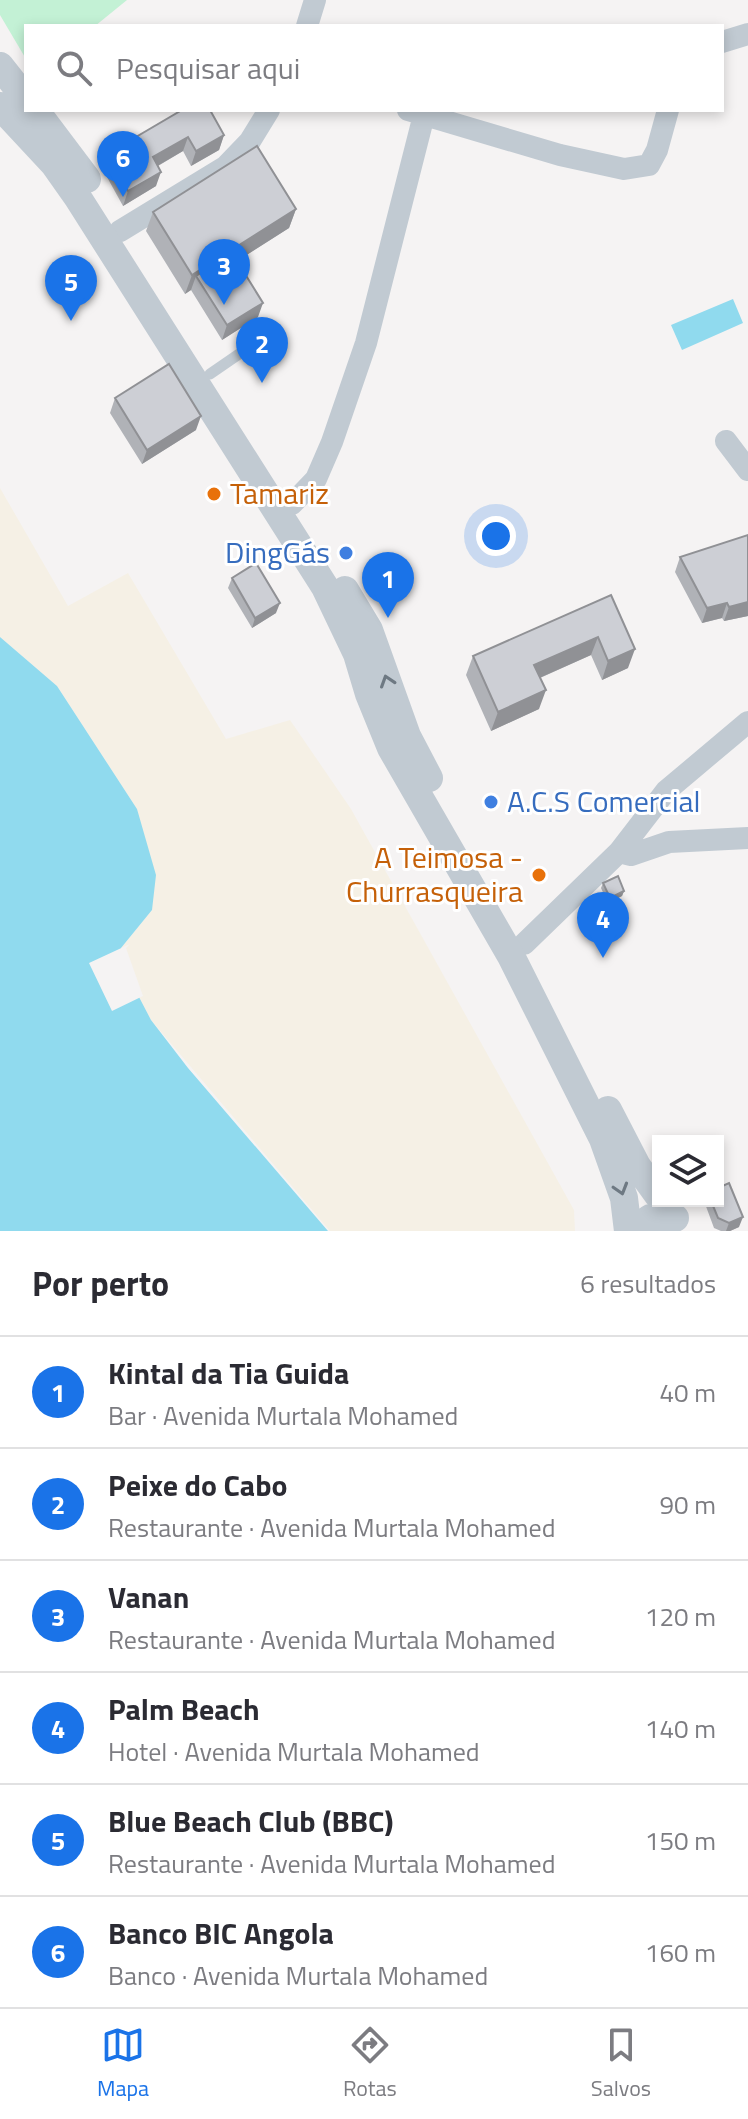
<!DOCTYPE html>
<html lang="pt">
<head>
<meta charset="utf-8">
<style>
	body { margin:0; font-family:"Titillium Web",sans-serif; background:#f2f2f3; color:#2b2b33 }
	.controls { position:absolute; right:24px; bottom:24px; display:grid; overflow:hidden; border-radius:0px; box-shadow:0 4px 12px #0003 }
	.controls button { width:72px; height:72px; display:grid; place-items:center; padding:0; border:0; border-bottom:2px solid #e1e1e2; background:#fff; color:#2b2b33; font:40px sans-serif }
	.you { position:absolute; left:496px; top:536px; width:28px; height:28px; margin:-20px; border:6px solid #fff; border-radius:50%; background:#1a73e8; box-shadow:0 0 0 12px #1a73e833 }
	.badge { display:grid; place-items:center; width:52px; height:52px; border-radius:50%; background:#1a73e8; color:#fff; font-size:26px; font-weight:700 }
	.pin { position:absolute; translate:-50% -66px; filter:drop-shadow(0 2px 4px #0008) }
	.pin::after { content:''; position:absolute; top:42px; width:28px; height:24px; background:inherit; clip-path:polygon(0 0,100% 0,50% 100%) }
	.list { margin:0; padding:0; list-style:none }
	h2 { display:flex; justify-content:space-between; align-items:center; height:104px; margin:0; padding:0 32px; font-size:34px }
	h2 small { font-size:26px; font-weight:400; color:#7c7c81 }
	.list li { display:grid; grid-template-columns:52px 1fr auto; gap:24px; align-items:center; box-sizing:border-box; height:112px; padding:0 32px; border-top:2px solid #e1e1e2 }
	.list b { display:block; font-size:30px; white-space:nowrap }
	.list p { margin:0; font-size:26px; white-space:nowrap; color:#7c7c81 }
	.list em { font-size:26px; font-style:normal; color:#7c7c81 }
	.icon { flex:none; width:44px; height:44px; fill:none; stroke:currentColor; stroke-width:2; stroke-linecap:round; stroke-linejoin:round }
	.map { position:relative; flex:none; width:748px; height:1231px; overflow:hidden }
	.search { position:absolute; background:#fff; box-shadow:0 4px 12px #0003; left:24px; right:24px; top:24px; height:88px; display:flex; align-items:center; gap:20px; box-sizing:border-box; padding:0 28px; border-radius:0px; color:#7c7c81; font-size:30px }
	.sheet { height:776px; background:#fff }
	nav { display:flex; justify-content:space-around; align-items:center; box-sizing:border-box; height:112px; border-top:2px solid #e1e1e2; background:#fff; font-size:22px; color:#7c7c81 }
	nav a { display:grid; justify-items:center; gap:4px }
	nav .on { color:#1a73e8 }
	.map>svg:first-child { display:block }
	.green { fill:#c3f1d5 }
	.sand { fill:#f5f0e5 }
	.water { fill:#90daee }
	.pier { fill:#f5f3f3 }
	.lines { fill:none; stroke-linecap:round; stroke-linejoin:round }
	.service { stroke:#c1cad2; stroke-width:11 }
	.minor { stroke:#c1cad2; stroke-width:22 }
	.tertiary { stroke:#c1cad2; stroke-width:28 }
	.wall { fill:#b0b2b7 }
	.shaded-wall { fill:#909195 }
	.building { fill:#cdcfd5; stroke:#909195; stroke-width:2 }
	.oneway { stroke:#6e7983 }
	.food-dot { fill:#e8710a; stroke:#fff; stroke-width:3 }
	.shop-dot { fill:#3f7fe0; stroke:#fff; stroke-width:3 }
	.labels { text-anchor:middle; stroke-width:6; stroke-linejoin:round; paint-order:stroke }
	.food-label { font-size:30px; fill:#c56008; stroke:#fff; text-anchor:start }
	.shop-label { font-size:30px; fill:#366cbe; stroke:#fff; text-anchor:end }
</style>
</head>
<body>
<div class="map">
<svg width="748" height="1231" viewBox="0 0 748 1231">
	<rect width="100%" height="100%" fill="#f5f3f3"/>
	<path class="green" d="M 0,0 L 127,0 L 95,26 L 26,26 L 26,59 L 0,15 Z"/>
	<path class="sand" d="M 0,488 L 68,606 L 128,573 L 226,739 L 290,720 L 351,809 L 574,1210 L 575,1231 L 330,1231 L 151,1020 L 139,997 L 121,948 L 152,910 L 137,809 L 57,686 L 0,637 Z"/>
	<path class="water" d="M 733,299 L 743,323 L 682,350 L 671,325 Z
		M 0,637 L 57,686 L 137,809 L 156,875 L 152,910 L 121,948 L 139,997 L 151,1020 L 188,1068 L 328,1231 L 0,1231 Z"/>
	<path class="pier" d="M 130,944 L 126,948 L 143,996 L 112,1011 L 89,963 Z"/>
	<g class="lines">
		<path class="service" d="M 210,374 L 255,343"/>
		<path class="minor" d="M 307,26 L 315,0
			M 722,42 L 748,34
			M 408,110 L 560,155 L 624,169 L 649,165 L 657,150 L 668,110
			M 120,231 L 225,167 L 250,141 L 269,110
			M 726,441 L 748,470
			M 292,504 L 316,479 L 332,442 L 366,343 L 424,115
			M 619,852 L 631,855 L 669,842 L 748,838
			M 524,944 L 619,852 L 666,791 L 748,722"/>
		<path class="tertiary" d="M 0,66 L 26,99
			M 0,106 L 54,164 L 78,198 L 325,587 L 357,654 L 369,694 L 391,748 L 511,956 L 603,1139 L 624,1198 L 628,1231
			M 35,110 L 87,179
			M 345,590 L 369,630 L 407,736 L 429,778
			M 608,1110 L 637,1166 L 658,1195
			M 633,1231 L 650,1218 L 675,1218"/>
	</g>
	<path class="wall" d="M 182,110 L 224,135 L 219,150 L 191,166 L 183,151 L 158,166 L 156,186 L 123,206 L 102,168 L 107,154 Z
		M 296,209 L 289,228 L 237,261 L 258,317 L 222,340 L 191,290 L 185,294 L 146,231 L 153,212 Z
		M 115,398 L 196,430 L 142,464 L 110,413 Z
		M 680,557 L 748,616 L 724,621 L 722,618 L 702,623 L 675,572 Z
		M 232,578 L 276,613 L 252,628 L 228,588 Z
		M 611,595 L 628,668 L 602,680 L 591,655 L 540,678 L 539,709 L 491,731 L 466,675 L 473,656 Z
		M 603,883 L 624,891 L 622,896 L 608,903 L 601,888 Z
		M 704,1201 L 718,1201 L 739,1227 L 730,1231 L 721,1231 L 714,1228 Z"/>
	<path class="shaded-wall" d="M 224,135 L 219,150 L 191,166 L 196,151 Z
		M 188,137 L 183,151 L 147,172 L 153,157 Z
		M 161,172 L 156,186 L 123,206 L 128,191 Z
		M 296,209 L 289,228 L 201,284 L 196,276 L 191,290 L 185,294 L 192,275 Z
		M 263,303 L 258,317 L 222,340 L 227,325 Z
		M 201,416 L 196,430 L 142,464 L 147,450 Z
		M 748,602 L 748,616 L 724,621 L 729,607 Z
		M 280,603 L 276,613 L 252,628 L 255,618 Z
		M 727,603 L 722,618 L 702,623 L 707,608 Z
		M 598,637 L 591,655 L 528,683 L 534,665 Z
		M 635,649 L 628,668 L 602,680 L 608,661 Z
		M 546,690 L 539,709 L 491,731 L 498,712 Z
		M 624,891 L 622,896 L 608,903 L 610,898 Z
		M 743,1217 L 739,1227 L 730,1231 L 726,1231 L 729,1223 Z"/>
	<path class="building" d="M 182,110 L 210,110 L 224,135 L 196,151 L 188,137 L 153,157 L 161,172 L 128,191 L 107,154 Z
		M 257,146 L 296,209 L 192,275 L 153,212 Z
		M 232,253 L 263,303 L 227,325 L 196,276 Z
		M 169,364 L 201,416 L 147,450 L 115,398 Z
		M 748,535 L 748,602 L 729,607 L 727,603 L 707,608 L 680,557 Z
		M 256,563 L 280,603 L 255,618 L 232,578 Z
		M 611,595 L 635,649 L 608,661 L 598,637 L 534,665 L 546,690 L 498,712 L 473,656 Z
		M 618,876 L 624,891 L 610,898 L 603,883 Z
		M 729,1183 L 743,1217 L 729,1223 L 718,1218 L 711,1201 L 718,1201 L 718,1188 Z"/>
	<defs><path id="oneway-chevron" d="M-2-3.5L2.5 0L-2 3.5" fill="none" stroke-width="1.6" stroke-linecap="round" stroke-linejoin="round" transform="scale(2)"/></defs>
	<g class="oneway">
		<use href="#oneway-chevron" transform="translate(387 681) rotate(-108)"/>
		<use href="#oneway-chevron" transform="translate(621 1189) rotate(73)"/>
	</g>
	<g class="food-dot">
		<circle cx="214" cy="494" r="8"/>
		<circle cx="539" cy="875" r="8"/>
	</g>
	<g class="shop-dot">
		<circle cx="346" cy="553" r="8"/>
		<circle cx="491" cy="802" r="8"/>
	</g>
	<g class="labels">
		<g class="food-label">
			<text x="230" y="504">Tamariz</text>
			<text x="523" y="868" text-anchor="end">A Teimosa -<tspan x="523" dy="34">Churrasqueira</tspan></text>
		</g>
		<g class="shop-label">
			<text x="330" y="563">DingGás</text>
			<text x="507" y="812" text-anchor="start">A.C.S Comercial</text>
		</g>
	</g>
</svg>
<div class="controls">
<button><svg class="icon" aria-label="layers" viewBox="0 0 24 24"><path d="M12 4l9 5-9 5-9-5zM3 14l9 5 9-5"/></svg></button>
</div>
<div class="you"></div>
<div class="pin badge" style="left:388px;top:618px">1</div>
<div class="pin badge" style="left:262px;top:383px">2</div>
<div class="pin badge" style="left:224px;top:305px">3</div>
<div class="pin badge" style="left:603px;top:958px">4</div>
<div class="pin badge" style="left:71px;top:321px">5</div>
<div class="pin badge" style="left:123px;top:197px">6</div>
<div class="search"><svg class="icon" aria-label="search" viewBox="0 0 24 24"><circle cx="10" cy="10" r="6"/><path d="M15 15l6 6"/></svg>Pesquisar aqui</div>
</div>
<section class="sheet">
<h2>Por perto<small>6 resultados</small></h2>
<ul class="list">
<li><span class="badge">1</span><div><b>Kintal da Tia Guida</b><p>Bar · Avenida Murtala Mohamed</p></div><em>40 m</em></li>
<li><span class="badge">2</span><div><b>Peixe do Cabo</b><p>Restaurante · Avenida Murtala Mohamed</p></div><em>90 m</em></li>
<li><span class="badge">3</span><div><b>Vanan</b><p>Restaurante · Avenida Murtala Mohamed</p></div><em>120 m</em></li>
<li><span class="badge">4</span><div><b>Palm Beach</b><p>Hotel · Avenida Murtala Mohamed</p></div><em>140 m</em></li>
<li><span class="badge">5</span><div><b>Blue Beach Club (BBC)</b><p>Restaurante · Avenida Murtala Mohamed</p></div><em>150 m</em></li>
<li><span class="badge">6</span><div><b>Banco BIC Angola</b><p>Banco · Avenida Murtala Mohamed</p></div><em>160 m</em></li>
</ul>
</section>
<nav>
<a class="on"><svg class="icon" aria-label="map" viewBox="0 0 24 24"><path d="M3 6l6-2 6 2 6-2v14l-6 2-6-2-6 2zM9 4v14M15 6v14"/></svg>Mapa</a>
<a><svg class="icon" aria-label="directions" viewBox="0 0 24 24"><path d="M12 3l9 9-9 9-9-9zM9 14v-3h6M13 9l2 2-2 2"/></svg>Rotas</a>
<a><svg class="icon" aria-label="saved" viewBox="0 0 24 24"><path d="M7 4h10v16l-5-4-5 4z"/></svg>Salvos</a>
</nav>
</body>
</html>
